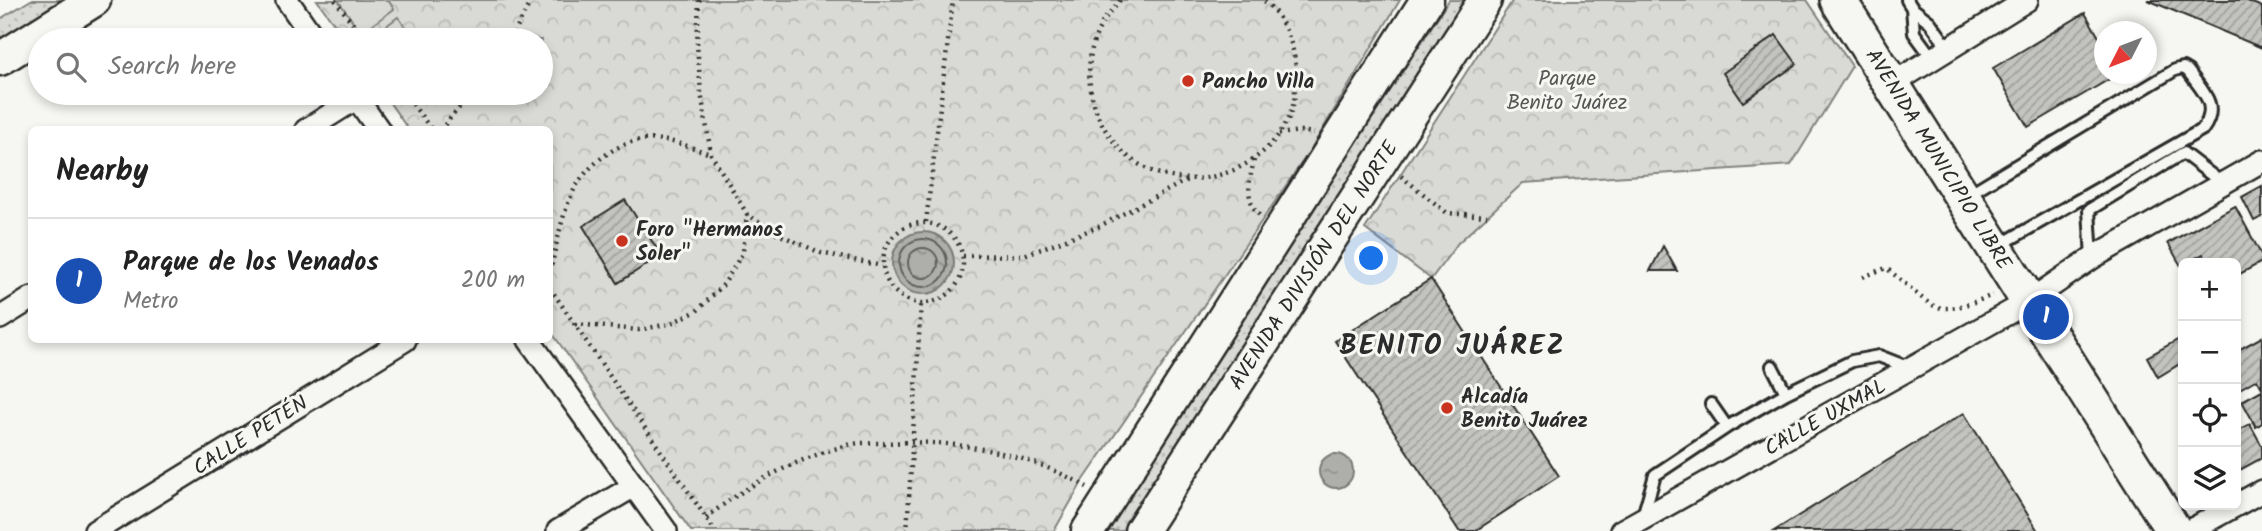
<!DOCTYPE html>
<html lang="en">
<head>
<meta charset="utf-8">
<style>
	body { margin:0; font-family:Kalam,sans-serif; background:#f6f6f6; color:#222 }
	.controls { position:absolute; right:21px; bottom:21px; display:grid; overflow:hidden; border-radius:10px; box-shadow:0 4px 10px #0003 }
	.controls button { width:63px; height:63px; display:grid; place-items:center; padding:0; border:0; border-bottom:2px solid #e0e0e0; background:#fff; color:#222; font:35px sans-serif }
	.compass { position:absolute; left:2094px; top:21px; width:63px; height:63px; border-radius:50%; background:#fff; box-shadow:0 4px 10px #0003; rotate:228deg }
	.you { position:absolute; left:1372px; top:259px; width:24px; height:24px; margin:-18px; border:5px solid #fff; border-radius:50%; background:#1a73e8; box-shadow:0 0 0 10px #1a73e833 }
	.badge { display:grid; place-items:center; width:46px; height:46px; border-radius:50%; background:#d93025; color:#fff; font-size:23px; font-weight:700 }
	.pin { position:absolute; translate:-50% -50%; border:4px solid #fff; box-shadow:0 2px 7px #0006 }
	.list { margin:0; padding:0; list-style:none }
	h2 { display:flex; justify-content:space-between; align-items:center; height:91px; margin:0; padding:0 28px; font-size:30px }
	h2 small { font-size:23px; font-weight:400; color:#767676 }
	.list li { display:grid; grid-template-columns:46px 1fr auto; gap:21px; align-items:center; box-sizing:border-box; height:126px; padding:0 28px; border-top:2px solid #e0e0e0 }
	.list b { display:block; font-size:26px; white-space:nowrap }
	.list p { margin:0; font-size:23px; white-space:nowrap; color:#767676 }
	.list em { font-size:23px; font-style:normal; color:#767676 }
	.icon { flex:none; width:38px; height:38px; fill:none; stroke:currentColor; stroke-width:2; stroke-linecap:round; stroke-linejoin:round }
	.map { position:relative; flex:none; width:2262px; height:531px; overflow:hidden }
	.search { position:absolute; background:#fff; box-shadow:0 4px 10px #0003; left:28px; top:28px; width:525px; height:77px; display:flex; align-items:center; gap:18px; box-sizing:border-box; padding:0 24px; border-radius:38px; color:#767676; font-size:26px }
	.panel { position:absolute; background:#fff; box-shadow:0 4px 10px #0003; left:28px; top:126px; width:525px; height:217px; border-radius:10px }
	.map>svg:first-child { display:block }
	.grass { fill:url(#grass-dots); stroke:#828280; stroke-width:2 }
	.park { fill:url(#park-crowns); stroke:#828280; stroke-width:2 }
	.pitch { fill:#d9d9d5; stroke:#828280; stroke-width:2 }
	.water { fill:url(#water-ripples); stroke:#7a7a78; stroke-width:2 }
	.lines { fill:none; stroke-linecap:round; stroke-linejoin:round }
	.shore { stroke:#5f5f5e; stroke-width:2 }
	.building { fill:url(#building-hatch); stroke:#2b2b2b; stroke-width:2 }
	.service-casing { stroke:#2b2b2b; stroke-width:16 }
	.minor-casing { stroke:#2b2b2b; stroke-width:26 }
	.secondary-casing { stroke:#2b2b2b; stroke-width:37 }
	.primary-casing { stroke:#2b2b2b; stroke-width:40 }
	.path { stroke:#2b2b2b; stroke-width:4.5; stroke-dasharray:2 5; stroke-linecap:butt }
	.service { stroke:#f6f6f2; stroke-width:10 }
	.minor { stroke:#f6f6f2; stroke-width:21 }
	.secondary { stroke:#f6f6f2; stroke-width:32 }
	.primary { stroke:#f6f6f2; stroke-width:35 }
	.poi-dot { fill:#c8321e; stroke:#f6f6f2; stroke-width:2.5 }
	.labels { text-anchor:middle; stroke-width:6; stroke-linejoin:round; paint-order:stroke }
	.park-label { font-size:21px; fill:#565656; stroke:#f6f6f2 }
	.poi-label { font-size:21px; font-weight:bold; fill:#2b2b2b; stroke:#f6f6f2; text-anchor:start }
	.street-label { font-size:21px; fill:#2b2b2b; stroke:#f6f6f2 }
	.district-label { font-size:28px; font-weight:bold; letter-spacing:2px; fill:#2b2b2b; stroke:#f6f6f2 }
</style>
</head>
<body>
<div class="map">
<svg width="2262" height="531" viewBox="0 0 2262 531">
	<defs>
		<pattern id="grass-dots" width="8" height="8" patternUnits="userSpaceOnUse" patternTransform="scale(1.75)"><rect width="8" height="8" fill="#d9d9d5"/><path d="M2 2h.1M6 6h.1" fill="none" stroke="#babab7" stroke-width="1.8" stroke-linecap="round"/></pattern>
		<pattern id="park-crowns" width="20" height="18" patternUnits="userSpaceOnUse" patternTransform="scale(1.75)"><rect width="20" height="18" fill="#d9d9d5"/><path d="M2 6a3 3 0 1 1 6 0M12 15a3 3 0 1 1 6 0" fill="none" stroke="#babab7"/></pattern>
		<pattern id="water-ripples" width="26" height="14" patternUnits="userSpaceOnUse" patternTransform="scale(1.75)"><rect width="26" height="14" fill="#aeaeab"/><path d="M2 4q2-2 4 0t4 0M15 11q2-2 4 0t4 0" fill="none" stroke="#8e8e8b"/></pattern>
		<pattern id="building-hatch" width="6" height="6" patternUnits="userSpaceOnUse" patternTransform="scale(1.75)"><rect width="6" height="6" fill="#c3c3c0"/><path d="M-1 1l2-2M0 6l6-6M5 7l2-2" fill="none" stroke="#9f9f9c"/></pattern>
	</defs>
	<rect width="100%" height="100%" fill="#f6f6f2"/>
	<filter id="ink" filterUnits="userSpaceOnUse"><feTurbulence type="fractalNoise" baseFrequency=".0143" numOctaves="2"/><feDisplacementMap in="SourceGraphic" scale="14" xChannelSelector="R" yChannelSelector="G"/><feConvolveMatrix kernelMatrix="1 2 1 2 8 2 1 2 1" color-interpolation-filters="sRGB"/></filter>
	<g filter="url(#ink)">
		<path class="grass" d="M 31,0 L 65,0 L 0,41 L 0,19 Z
			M 1449,0 L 1468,0 L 1126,531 L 1103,531 Z"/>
		<path class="park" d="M 317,0 L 1400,0 L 1309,152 L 1081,484 L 1054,531 L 691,531 L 550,330 L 550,130 L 408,129 L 383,93 L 541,93 L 541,40 L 346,40 Z
			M 1513,0 L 1807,0 L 1852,66 L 1791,165 L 1523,183 L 1458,243 L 1431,279 L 1365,229 Z"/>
		<path class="pitch" d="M 338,0 L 388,0 L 394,9 L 361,33 Z
			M 398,17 L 415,40 L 370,40 L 369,39 Z"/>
		<path class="water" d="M892 263a31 31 0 1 1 62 0a31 31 0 1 1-62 0Z
			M1319 471a17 17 0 1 1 34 0a17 17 0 1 1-34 0Z"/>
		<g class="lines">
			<path class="shore" d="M899 263a24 24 0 1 1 48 0a24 24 0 1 1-48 0Z
				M908 263a15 15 0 1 1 30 0a15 15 0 1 1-30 0Z"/>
		</g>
		<path class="building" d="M 2148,0 L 2245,0 L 2262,7 L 2262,48 Z
			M 2085,13 L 2104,46 L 2104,74 L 2118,74 L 2028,127 L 1993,68 Z
			M 1776,35 L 1797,64 L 1743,102 L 1723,73 Z
			M 2262,186 L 2262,217 L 2254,221 L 2242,197 Z
			M 625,200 L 661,255 L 618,283 L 583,226 Z
			M 2235,206 L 2262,256 L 2262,262 L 2236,276 L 2236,263 L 2200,263 L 2206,260 L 2203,254 L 2181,266 L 2168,243 Z
			M 1663,246 L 1677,271 L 1650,271 Z
			M 1431,279 L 1559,476 L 1475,531 L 1459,531 L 1335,341 Z
			M 2183,337 L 2183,362 L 2158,377 L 2147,357 Z
			M 2262,337 L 2262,388 L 2257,379 L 2236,391 L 2236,351 Z
			M 2262,390 L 2262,423 L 2256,427 L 2242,401 Z
			M 1964,413 L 2038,531 L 1774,531 Z
			M 2250,424 L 2262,446 L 2262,458 L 2236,472 L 2236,432 Z"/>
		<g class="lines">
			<defs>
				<path id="service" d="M 1907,0 L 1912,8 L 1914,33 L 1933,59
					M 1912,8 L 1930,22 L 1949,49
					M 1967,195 L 2175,70 L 2183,68 L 2188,71 C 2202,91 2220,105 2203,129 L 2000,245
					M 2092,258 L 2089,210 L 2183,153 L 2222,183
					M 1772,366 L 1786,393
					M 1711,404 L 1727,427
					M 1643,516 L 1655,475 L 1727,427 L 1786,393 L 1852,361 L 1879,356 L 1912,369"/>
				<path id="minor" d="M 287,0 L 315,40
					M 1892,84 L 2027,0
					M 353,93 L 379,130
					M 306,130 L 357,98
					M 0,318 L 32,298
					M 529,340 L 666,531
					M 95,531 L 405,340
					M 558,531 L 634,486
					M 1621,531 L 2028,302 L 2092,258 L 2262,161
					M 2189,531 L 2262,491"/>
				<path id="secondary" d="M 0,59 L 94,0
					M 1088,531 L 1427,0
					M 1141,531 L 1485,0"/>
				<path id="primary" d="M 1838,0 L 2174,531"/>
			</defs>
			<use href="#service" class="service-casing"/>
			<use href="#minor" class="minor-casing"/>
			<use href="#secondary" class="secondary-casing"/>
			<use href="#primary" class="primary-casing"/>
			<path class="path" d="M 335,0 L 365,40
				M 699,0 L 697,44 L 701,92 L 711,154 L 747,214 L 776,233 L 821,253 L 882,266
				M 1120,0 C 1114,8 1106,16 1101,25 C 1072,78 1099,150 1154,172 C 1210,194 1279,161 1294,102 C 1295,95 1295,87 1296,81 C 1298,53 1285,17 1263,0
				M 511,40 L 531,0
				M 404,93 L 432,130
				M 440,130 L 472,93
				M 1279,134 L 1300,131 L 1314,133
				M 1254,160 C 1249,183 1244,199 1261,217
				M 1401,176 L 1447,213 L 1487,216
				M 926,222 L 953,0
				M883 263a40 40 0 1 1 80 0a40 40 0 1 1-80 0Z
				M 963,256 L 1024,255 L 1098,227 L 1187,180
				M 550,272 C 556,247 561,218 572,194 C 578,181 588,169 599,160 C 637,129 667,138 710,154
				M 1863,277 L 1886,268 C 1936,306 1927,321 1993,295
				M 550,288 L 715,531
				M 575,324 L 638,330 L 669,324 L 697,311 L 724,284 L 743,252 L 747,214
				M 706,518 C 748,484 795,459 848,445 C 859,442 873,443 885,443 C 955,439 1026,452 1087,487
				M 907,531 L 921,304"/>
			<use href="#service" class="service"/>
			<use href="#minor" class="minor"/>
			<use href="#secondary" class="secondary"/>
			<use href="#primary" class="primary"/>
		</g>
	</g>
	<g class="poi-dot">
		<circle cx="1188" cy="81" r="7"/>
		<circle cx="622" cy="241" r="7"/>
		<circle cx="1447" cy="408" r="7"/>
	</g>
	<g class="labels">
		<g class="park-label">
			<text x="1567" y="85">Parque<tspan x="1567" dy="24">Benito Juárez</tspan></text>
		</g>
		<g class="poi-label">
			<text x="1202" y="88">Pancho Villa</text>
			<text x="636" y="236">Foro "Hermanos<tspan x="636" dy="24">Soler"</tspan></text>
			<text x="1461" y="403">Alcadía<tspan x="1461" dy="24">Benito Juárez</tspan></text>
		</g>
		<g class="street-label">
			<text transform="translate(1939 159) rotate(58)" y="7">AVENIDA MUNICIPIO LIBRE</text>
			<text transform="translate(1313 265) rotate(-57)" y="7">AVENIDA DIVISIÓN DEL NORTE</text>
			<text transform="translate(1825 417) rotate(-29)" y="7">CALLE UXMAL</text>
			<text transform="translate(250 435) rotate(-32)" y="7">CALLE PETÉN</text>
		</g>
		<g class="district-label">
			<text x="1453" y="354">BENITO JUÁREZ</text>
		</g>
	</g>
</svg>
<div class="controls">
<button>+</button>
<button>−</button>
<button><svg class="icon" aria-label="locate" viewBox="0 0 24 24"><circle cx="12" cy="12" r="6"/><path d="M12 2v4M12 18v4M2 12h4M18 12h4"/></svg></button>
<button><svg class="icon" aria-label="layers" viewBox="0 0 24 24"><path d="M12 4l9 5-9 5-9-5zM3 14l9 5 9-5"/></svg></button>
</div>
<svg class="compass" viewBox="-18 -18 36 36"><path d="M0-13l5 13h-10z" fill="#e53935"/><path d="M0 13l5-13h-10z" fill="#767676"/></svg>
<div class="you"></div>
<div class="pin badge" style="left:2046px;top:317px;background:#1a4fb4">1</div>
<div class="search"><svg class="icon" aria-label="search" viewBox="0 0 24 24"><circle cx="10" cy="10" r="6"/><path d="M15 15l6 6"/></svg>Search here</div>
<section class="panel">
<h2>Nearby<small></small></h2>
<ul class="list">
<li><span class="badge" style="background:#1a4fb4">1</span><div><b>Parque de los Venados</b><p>Metro</p></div><em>200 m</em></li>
</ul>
</section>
</div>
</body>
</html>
